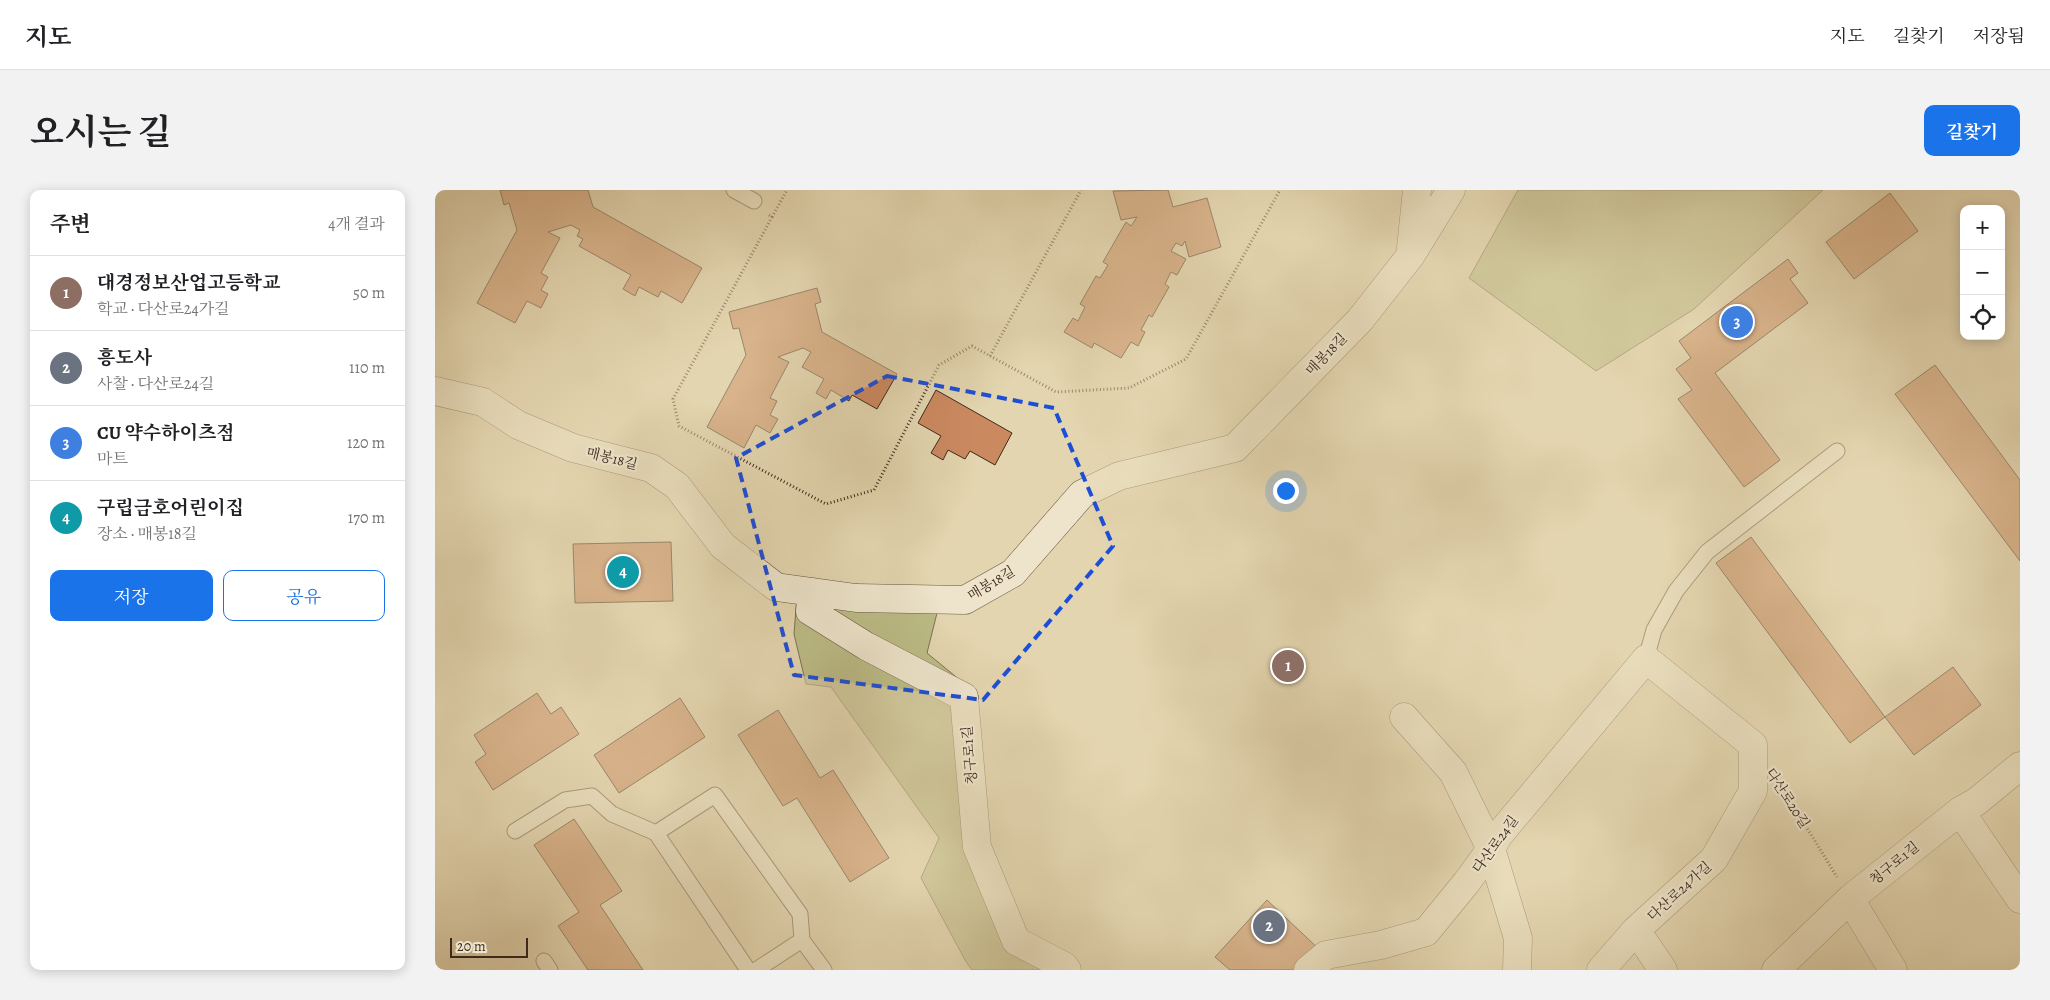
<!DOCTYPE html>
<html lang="ko">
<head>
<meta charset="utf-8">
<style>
	body { margin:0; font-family:Alegreya,"Noto Serif KR",serif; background:#f2f2f2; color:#202124 }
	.controls { position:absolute; right:15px; top:15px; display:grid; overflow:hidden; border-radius:10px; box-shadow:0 2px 12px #0003 }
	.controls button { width:45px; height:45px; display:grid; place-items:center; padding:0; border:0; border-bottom:1px solid #e0e0e0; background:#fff; color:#202124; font:25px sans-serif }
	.scale { position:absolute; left:15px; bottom:12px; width:78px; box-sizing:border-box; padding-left:5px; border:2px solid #3e2a1d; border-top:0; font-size:14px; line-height:18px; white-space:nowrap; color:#3e2a1d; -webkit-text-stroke:4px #ede4cb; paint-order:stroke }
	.you { position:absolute; left:850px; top:300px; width:18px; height:18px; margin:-12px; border:4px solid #fff; border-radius:50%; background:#1a73e8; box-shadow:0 0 0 8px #1a73e833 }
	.badge { display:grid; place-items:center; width:32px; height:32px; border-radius:50%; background:#1a73e8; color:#fff; font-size:16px; font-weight:700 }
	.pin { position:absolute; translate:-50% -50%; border:2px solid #fff; box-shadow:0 1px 5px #0006 }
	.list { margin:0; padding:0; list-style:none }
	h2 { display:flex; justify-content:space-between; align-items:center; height:65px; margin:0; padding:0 20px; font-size:21px }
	h2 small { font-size:16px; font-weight:400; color:#757577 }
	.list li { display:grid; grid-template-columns:32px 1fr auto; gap:15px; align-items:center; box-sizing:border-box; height:75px; padding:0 20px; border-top:1px solid #e0e0e0 }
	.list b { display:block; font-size:19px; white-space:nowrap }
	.list p { margin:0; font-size:16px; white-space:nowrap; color:#757577 }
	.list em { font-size:16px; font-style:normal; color:#757577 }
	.actions { display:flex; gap:10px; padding:15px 20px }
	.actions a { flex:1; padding:11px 0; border:1px solid #1a73e8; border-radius:10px; text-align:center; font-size:18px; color:#1a73e8 }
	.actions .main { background:#1a73e8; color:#fff }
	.icon { flex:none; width:28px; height:28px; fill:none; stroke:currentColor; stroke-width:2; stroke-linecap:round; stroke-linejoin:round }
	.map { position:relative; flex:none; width:1585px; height:780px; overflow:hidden; border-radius:10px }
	header { display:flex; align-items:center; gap:30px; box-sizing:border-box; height:70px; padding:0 25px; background:#fff; border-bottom:1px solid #e0e0e0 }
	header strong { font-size:24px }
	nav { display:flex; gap:28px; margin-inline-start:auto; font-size:18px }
	.intro { display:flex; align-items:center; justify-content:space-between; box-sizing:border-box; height:120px; padding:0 30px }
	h1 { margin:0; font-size:35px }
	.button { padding:12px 22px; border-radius:10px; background:#1a73e8; color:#fff; font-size:18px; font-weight:700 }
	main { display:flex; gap:30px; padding:0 30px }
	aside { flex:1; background:#fff; border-radius:10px; box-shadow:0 2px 12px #0003 }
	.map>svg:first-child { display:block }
	.green { fill:#bbbb86; stroke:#7c7252 }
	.building { fill:#cb8960; stroke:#3e2a1d }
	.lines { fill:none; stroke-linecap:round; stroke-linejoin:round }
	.lane-casing { stroke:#675542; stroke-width:17 }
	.street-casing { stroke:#675542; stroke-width:29 }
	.path { stroke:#3e2a1d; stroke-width:3; stroke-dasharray:1 2.5; stroke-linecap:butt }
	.lane { stroke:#ede4cb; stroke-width:15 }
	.street { stroke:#ede4cb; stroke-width:28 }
	.marked { fill:none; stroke:#1d4ed8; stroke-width:4; stroke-dasharray:10 6; stroke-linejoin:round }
	.labels { text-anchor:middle; stroke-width:4.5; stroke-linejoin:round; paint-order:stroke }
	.street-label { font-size:14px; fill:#3e2a1d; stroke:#ede4cb }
</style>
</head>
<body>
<header>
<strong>지도</strong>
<nav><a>지도</a><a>길찾기</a><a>저장됨</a></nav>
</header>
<div class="intro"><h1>오시는 길</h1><a class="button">길찾기</a></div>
<main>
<aside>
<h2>주변<small>4개 결과</small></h2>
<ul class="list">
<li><span class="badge" style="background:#8d6e63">1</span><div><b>대경정보산업고등학교</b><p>학교 · 다산로24가길</p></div><em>50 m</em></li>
<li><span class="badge" style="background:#6b7280">2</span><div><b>흥도사</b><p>사찰 · 다산로24길</p></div><em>110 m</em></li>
<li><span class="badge" style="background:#3f7fe0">3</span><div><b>CU 약수하이츠점</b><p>마트</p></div><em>120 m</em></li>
<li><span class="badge" style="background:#0f9aa8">4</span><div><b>구립금호어린이집</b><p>장소 · 매봉18길</p></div><em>170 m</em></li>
</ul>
<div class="actions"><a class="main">저장</a><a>공유</a></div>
</aside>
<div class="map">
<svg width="1585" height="780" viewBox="0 0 1585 780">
	<rect width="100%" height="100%" fill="#e3d5af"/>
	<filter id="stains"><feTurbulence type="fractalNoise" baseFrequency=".004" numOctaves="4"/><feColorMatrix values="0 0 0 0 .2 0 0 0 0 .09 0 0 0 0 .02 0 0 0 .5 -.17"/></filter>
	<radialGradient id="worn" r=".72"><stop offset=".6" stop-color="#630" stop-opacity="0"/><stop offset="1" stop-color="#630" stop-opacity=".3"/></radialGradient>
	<path class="green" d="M 1083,0 L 1388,0 L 1259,119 L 1161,181 L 1034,88 Z
		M 362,405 L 504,415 L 492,463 L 543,505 L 534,659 L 578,759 L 624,780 L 537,780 L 530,770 L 486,688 L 504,648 L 396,497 L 371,494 L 359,444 Z"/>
	<path class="building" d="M 65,0 L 153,0 L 158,17 L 267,78 L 247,113 L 226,101 L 223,107 L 204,97 L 200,106 L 188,99 L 196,85 L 144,56 L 148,49 L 142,46 L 145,40 L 136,35 L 113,42 L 125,48 L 106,83 L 113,87 L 106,100 L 113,104 L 106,118 L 92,111 L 80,133 L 42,113 L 82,40 L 74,13 L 69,15 Z
		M 733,0 L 738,17 L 772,8 L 786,57 L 754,67 L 750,51 L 747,56 L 741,53 L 736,61 L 751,69 L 742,85 L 736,82 L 730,94 L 734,97 L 717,127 L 714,125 L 706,140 L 710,142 L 703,156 L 696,152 L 686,168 L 659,153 L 657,158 L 629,142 L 638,128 L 643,131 L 650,117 L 645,114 L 661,86 L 665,88 L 673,75 L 668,72 L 691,32 L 696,36 L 702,27 L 686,30 L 678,1 Z
		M 1455,3 L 1483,41 L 1419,89 L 1391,52 Z
		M 1353,69 L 1363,83 L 1355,89 L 1373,113 L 1280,183 L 1345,270 L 1309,297 L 1243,209 L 1257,200 L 1241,179 L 1256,168 L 1244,151 Z
		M 382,98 L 386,112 L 380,114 L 387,142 L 462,184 L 442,219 L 417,205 L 414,211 L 396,200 L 391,209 L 381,203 L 389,189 L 367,177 L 376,162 L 368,158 L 343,167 L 354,172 L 335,208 L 342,211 L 335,225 L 343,229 L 335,243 L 321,235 L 309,258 L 272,237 L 311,165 L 304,138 L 298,139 L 294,122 Z
		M 1500,175 L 1585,290 L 1585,371 L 1460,204 Z
		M 501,200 L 577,243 L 560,275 L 535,261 L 530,269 L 513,260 L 508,270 L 496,263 L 506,246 L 483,233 Z
		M 1316,347 L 1450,527 L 1415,553 L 1281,373 Z
		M 236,352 L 238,411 L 140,413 L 138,354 Z
		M 1518,477 L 1546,515 L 1479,565 L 1450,527 Z
		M 102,503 L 116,524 L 126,517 L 144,544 L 58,600 L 40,572 L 51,564 L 39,545 Z
		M 245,508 L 270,547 L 184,603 L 159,565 Z
		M 343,520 L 385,588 L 398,580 L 454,668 L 415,692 L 362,608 L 348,616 L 303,545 Z
		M 139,629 L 187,701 L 165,715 L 208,780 L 153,780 L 123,736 L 144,722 L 99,655 Z
		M 832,710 L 888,763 L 867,780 L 795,780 L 780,767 Z"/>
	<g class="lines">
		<defs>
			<path id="lane" d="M 299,0 L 319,11
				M 1211,469 L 1219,440 L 1241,401 L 1272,362 L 1402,261
				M 80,641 L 130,610 L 157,606 L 177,624 L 221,643 L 280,605 L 365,724 L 367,750 L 321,780
				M 221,643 L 313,780
				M 367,750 L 389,780
				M 109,771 L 115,780"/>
			<path id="street" d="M 976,58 L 982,0
				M 0,201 L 48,212 L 83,235 L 138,258 L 216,278 L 242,296 L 288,356 L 341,397 L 421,408 L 530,410 L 578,383 L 647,304 L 684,286 L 800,258 L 925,130 L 976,65 L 1016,0
				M 377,402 L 375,421 L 431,456 L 529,507 L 542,657 L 581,751 L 629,776 L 632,780
				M 969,527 L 1018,582 L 1056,659 L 1083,748 L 1082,780
				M 1525,621 L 1585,709
				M 1415,709 L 1458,780
				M 1201,740 L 1228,780
				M 873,780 L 891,765 L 946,755 L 991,742 L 1031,693 L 1056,659 L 1063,646 L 1211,469 L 1318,555 L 1318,601 L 1279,669 L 1201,740 L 1166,780
				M 1341,780 L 1415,709 L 1525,621 L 1541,612 L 1585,576"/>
		</defs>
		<use href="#lane" class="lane-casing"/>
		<use href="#street" class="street-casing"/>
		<path class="path" d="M 334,25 L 337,27 L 238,209 L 244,236 L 391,314 L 439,300 L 504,175 L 537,156 L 621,202 L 694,198 L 751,169 L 845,0
			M 337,27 L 352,0
			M 555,166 L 646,0
			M 1345,594 L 1402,687"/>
		<use href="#lane" class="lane"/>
		<use href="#street" class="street"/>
	</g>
	<path d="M0 0H1585V780H0ZM 452,186 L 619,218 L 678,356 L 548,510 L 359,485 L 301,268 Z" fill="#e3d5af" fill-opacity=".55" fill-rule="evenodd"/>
	<path class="marked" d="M 452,186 L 619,218 L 678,356 L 548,510 L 359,485 L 301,268 Z"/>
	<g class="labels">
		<g class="street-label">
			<text transform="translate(891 164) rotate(-46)" y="5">매봉18길</text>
			<text transform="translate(177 268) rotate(14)" y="5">매봉18길</text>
			<text transform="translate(556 393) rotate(-31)" y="5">매봉18길</text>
			<text transform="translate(534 565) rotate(-95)" y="5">청구로1길</text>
			<text transform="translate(1353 608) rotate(57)" y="5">다산로20길</text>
			<text transform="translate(1060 654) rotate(-54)" y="5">다산로24길</text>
			<text transform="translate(1459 673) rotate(-39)" y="5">청구로1길</text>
			<text transform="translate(1244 701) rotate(-42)" y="5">다산로24가길</text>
		</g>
	</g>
	<rect width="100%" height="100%" filter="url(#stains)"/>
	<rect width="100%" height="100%" fill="url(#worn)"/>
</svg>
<div class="controls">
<button>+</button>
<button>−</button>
<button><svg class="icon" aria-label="locate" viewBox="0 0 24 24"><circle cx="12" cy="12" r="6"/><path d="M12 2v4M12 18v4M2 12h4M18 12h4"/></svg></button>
</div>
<div class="scale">20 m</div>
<div class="you"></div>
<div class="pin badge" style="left:853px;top:476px;background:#8d6e63">1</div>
<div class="pin badge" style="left:834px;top:736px;background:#6b7280">2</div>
<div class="pin badge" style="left:1302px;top:132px;background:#3f7fe0">3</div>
<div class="pin badge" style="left:188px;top:382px;background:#0f9aa8">4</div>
</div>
</main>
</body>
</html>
